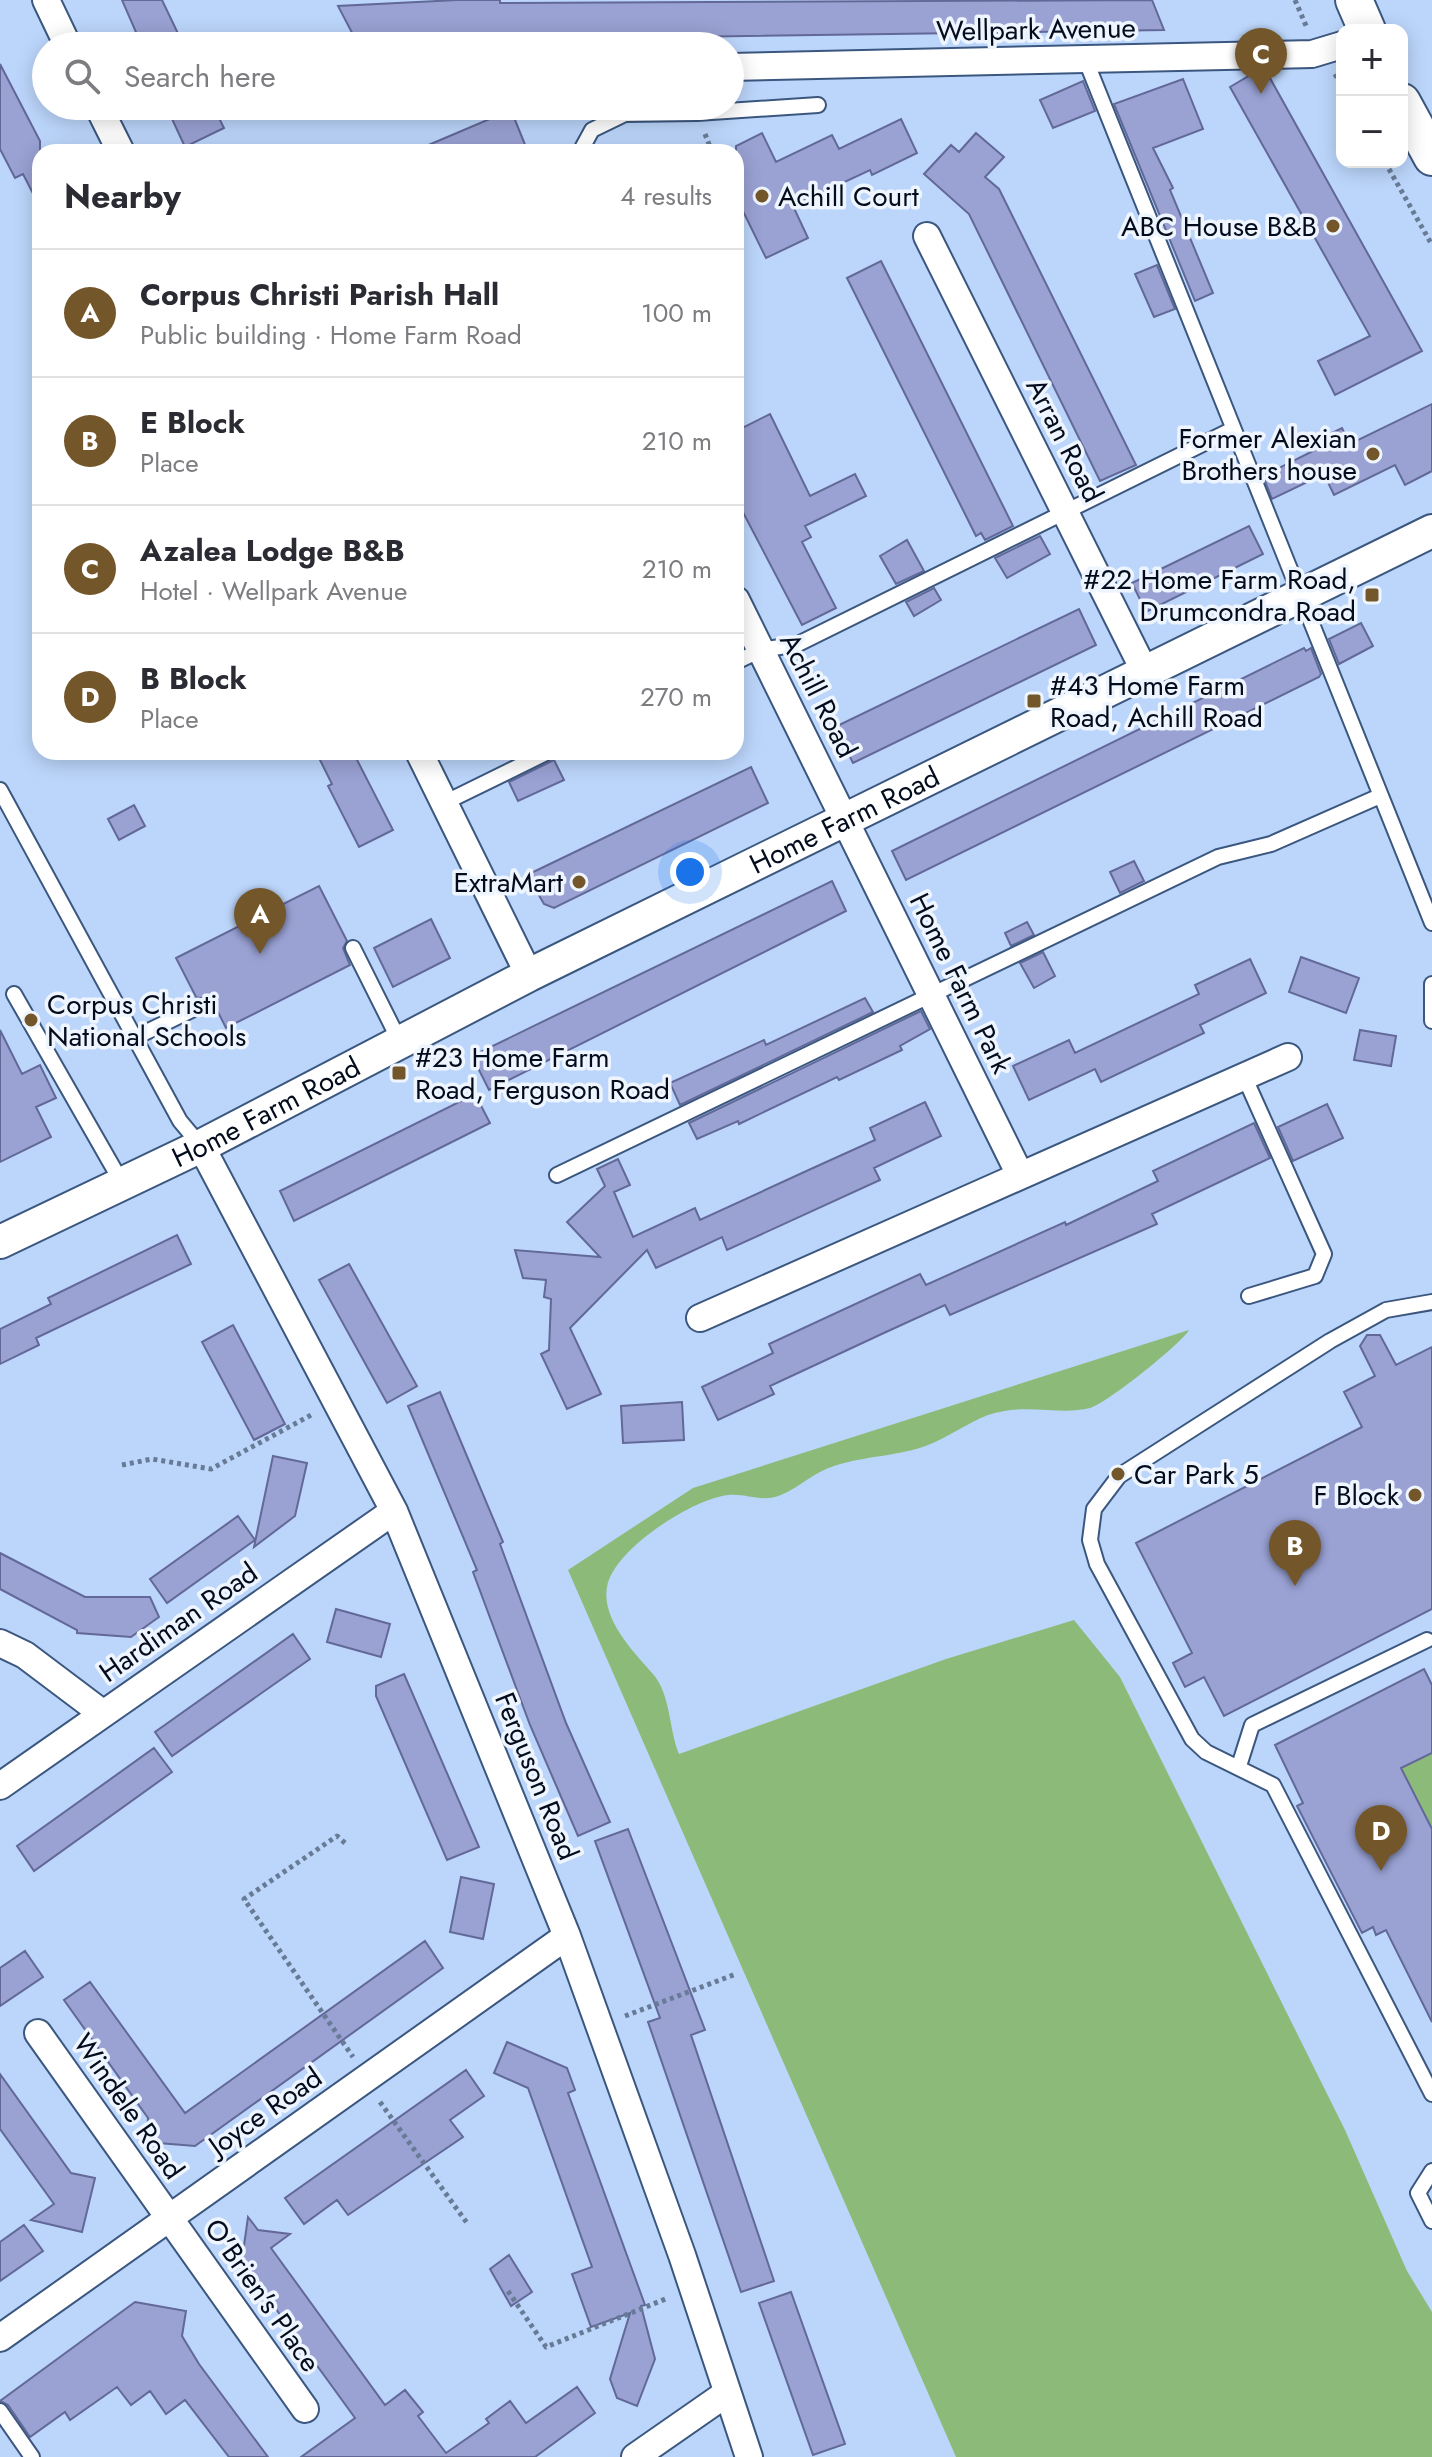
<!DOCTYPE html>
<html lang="en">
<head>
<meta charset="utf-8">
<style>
	body { margin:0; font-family:Jost,sans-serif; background:#f7f7f7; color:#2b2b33 }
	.controls { position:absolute; right:24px; top:24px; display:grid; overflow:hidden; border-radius:16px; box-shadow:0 4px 20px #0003 }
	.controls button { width:72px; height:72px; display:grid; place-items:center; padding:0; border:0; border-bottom:2px solid #e1e1e2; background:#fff; color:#2b2b33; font:40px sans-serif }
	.you { position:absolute; left:690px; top:872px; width:28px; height:28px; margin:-20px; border:6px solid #fff; border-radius:50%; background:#1a73e8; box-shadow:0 0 0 12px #1a73e833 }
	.badge { display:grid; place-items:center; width:52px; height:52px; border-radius:50%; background:#735629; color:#fff; font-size:26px; font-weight:700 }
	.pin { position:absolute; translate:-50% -66px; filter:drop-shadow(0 2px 4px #0008) }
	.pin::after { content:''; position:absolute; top:42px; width:28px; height:24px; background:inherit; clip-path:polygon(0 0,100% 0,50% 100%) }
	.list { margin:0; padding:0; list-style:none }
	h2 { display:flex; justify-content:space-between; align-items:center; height:104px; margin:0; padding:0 32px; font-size:34px }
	h2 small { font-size:26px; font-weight:400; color:#7c7c81 }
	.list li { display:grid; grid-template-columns:52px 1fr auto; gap:24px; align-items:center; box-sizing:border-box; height:128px; padding:0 32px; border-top:2px solid #e1e1e2 }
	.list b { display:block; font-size:30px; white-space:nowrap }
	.list p { margin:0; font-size:26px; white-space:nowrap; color:#7c7c81 }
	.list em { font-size:26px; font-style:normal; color:#7c7c81 }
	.icon { flex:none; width:44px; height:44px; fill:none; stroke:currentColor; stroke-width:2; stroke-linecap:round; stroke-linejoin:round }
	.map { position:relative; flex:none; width:1432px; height:2457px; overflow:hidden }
	.search { position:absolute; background:#fff; box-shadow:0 4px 20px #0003; left:32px; top:32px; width:712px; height:88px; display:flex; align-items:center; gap:20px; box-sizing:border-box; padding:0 28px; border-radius:44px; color:#7c7c81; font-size:30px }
	.panel { position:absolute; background:#fff; box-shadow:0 4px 20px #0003; left:32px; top:144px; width:712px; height:616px; border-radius:24px }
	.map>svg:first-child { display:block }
	.green { fill:#8cbb79 }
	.building { fill:#9aa2d4; stroke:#626897; stroke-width:2 }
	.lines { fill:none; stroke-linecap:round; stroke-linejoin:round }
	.service-casing { stroke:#3b577f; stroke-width:18 }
	.minor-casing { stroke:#3b577f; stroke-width:30 }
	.tertiary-casing { stroke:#3b577f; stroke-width:36 }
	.secondary-casing { stroke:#3b577f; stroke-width:40 }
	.path { stroke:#687b96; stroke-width:5; stroke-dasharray:4 4; stroke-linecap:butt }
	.service { stroke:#fff; stroke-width:14 }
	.minor { stroke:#fff; stroke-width:26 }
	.tertiary { stroke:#fff; stroke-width:32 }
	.secondary { stroke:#fff; stroke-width:36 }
	.poi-dot { fill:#735629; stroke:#eef5ff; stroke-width:3 }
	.labels { text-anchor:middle; stroke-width:7; stroke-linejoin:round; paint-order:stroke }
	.street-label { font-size:28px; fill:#030c1c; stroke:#eef5ff }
	.poi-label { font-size:28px; fill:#030c1c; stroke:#eef5ff; text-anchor:start }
</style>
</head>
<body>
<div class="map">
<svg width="1432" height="2457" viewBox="0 0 1432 2457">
	<rect width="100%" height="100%" fill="#bcd6fb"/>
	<path class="green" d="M 1189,1330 C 1181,1344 1106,1404 1090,1408 C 1058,1416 1027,1402 988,1415 C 967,1423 949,1437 928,1445 C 900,1456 864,1456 834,1466 C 814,1472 800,1487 781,1495 C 761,1503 747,1493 728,1495 C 692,1499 613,1550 607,1587 C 601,1620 636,1654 653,1674 C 671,1695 669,1730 679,1754 L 946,1659 L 1074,1620 L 1120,1677 L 1345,2130 L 1407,2271 L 1432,2312 L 1432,2457 L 956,2457 L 568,1570 L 693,1488 Z
		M 1432,1753 L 1432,1829 L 1401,1768 Z"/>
	<path class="building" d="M 122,0 L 162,0 L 184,46 L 142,46 Z
		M 457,0 L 500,0 L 500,3 L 1152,0 L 1164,30 L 546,39 L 501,40 L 502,46 L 359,46 L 338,6 Z
		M 0,64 L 40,141 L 40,207 L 23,174 L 15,178 L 0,149 Z
		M 1257,71 L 1266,71 L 1422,351 L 1335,395 L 1318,361 L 1370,336 L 1230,87 Z
		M 1183,79 L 1203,129 L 1153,148 L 1173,188 L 1170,190 L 1213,293 L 1195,301 L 1114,104 Z
		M 1083,81 L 1095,111 L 1053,128 L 1040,100 Z
		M 166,106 L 213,106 L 224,128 L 185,147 Z
		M 511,110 L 528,152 L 412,152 Z
		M 901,119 L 917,153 L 872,175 L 870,170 L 793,206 L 808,238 L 766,258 L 736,197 L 736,146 L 762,133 L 776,162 L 832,135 L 839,149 Z
		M 976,133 L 1004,157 L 985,177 L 999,189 L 1136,465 L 1100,481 L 969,214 L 924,174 L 951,145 L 959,152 Z
		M 881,261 L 1013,526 L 985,540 L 981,533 L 976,536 L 847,278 Z
		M 1157,265 L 1175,309 L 1154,317 L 1135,274 Z
		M 1432,404 L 1432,471 L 1405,485 L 1395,465 L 1334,495 L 1324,474 L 1272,499 L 1263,476 L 1313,451 L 1309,444 L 1342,428 L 1350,444 Z
		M 770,414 L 810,496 L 855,474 L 866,496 L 805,526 L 811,537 L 802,542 L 836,608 L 802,625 L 736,499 L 736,431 Z
		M 1249,526 L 1263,554 L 1146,612 L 1132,583 Z
		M 1040,536 L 1050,554 L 1007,578 L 995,558 Z
		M 907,540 L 924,571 L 896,584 L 880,556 Z
		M 934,588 L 941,600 L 914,616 L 906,602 Z
		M 1079,609 L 1096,645 L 853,763 L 835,727 Z
		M 1361,623 L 1373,646 L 1339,664 L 1329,639 Z
		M 1304,648 L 1306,651 L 1311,648 L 1321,674 L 1319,677 L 906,880 L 892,851 Z
		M 316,752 L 353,752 L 393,830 L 359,847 L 328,786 L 332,784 Z
		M 554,760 L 564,780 L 518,801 L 509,782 Z
		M 751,767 L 768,803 L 554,908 L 544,904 L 527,875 Z
		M 134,805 L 145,826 L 119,840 L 108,819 Z
		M 1134,861 L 1144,881 L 1120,893 L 1110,872 Z
		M 832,881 L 846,911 L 489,1090 L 472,1056 Z
		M 319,886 L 347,941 L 343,948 L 350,965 L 226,1028 L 216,1008 L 208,1012 L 209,1001 L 196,997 L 176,958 Z
		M 431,919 L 450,958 L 393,987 L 374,948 Z
		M 1027,922 L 1034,935 L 1011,946 L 1005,933 Z
		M 1043,952 L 1055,976 L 1034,988 L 1020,963 Z
		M 1301,957 L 1359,978 L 1346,1013 L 1289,992 Z
		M 1250,959 L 1266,993 L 1200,1025 L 1204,1033 L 1101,1082 L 1095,1069 L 1029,1100 L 1013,1066 L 1069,1040 L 1075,1053 L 1199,994 L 1195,985 Z
		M 865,998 L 873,1012 L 680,1105 L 670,1083 L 764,1040 L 766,1045 Z
		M 921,1011 L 930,1029 L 900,1046 L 902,1050 L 839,1080 L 837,1077 L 739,1124 L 738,1121 L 697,1139 L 689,1123 Z
		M 0,1030 L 22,1074 L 40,1065 L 56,1098 L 36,1107 L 51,1137 L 0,1162 Z
		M 1360,1030 L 1396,1036 L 1391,1066 L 1354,1060 Z
		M 475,1094 L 490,1123 L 294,1221 L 280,1191 Z
		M 925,1102 L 941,1136 L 874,1168 L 880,1180 L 727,1250 L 722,1237 L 656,1268 L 647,1250 L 570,1328 L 601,1394 L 567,1409 L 541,1354 L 549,1350 L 551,1299 L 544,1297 L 546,1280 L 523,1278 L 515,1250 L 600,1257 L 567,1222 L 605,1186 L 597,1169 L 618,1159 L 630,1185 L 614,1192 L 633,1237 L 695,1208 L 700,1220 L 813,1168 L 875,1140 L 870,1128 Z
		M 1327,1104 L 1343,1138 L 1293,1161 L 1278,1127 Z
		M 1254,1123 L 1270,1158 L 1152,1214 L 1157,1224 L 950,1315 L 945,1305 L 886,1332 L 770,1386 L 774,1394 L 718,1420 L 702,1387 L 773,1353 L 769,1344 L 920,1274 L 926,1285 L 1065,1222 L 1066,1225 L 1158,1181 L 1153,1171 Z
		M 177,1235 L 191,1264 L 36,1338 L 39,1345 L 0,1364 L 0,1329 L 51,1304 L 48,1298 Z
		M 349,1264 L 417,1386 L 387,1403 L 319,1280 Z
		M 233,1325 L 285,1424 L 254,1440 L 202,1342 Z
		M 1367,1335 L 1380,1335 L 1396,1365 L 1432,1347 L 1432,1609 L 1224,1716 L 1204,1677 L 1185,1687 L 1173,1663 L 1192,1653 L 1136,1543 L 1362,1427 L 1344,1392 L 1375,1376 L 1360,1346 Z
		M 440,1392 L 503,1542 L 500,1544 L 566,1723 L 610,1822 L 578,1836 L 530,1725 L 473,1572 L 477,1570 L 408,1406 Z
		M 682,1402 L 684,1440 L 623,1443 L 621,1406 Z
		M 273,1456 L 307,1463 L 295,1516 L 254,1547 Z
		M 238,1516 L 255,1540 L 167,1603 L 150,1579 Z
		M 0,1553 L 85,1597 L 150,1597 L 159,1617 L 131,1637 L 77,1633 L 77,1630 L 0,1589 Z
		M 336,1609 L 390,1624 L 381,1657 L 327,1642 Z
		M 293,1634 L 310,1659 L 172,1756 L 155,1732 Z
		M 1424,1669 L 1432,1685 L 1432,1753 L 1401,1768 L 1432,1829 L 1432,2022 L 1386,1930 L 1376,1935 L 1373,1927 L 1362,1933 L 1297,1806 L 1303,1803 L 1275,1745 Z
		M 404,1674 L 479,1847 L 447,1860 L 376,1696 L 376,1686 Z
		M 154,1748 L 172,1772 L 34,1871 L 17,1846 Z
		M 628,1829 L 705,2030 L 691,2035 L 774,2281 L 741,2292 L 648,2022 L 660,2018 L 595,1841 Z
		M 461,1877 L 494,1884 L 483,1939 L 450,1932 Z
		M 425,1941 L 443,1968 L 195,2146 L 146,2142 L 148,2118 L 64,2000 L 90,1982 L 185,2113 Z
		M 25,1951 L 43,1977 L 0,2006 L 0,1968 Z
		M 507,2042 L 567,2068 L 575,2090 L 568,2093 L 645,2305 L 641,2306 L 655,2359 L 637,2406 L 617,2398 L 610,2379 L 630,2313 L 591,2327 L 572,2274 L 592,2267 L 528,2088 L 494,2073 Z
		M 466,2070 L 484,2096 L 450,2120 L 463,2137 L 348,2215 L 337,2200 L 304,2224 L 285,2198 Z
		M 0,2074 L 71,2173 L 95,2178 L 82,2232 L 31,2220 L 54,2204 L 0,2129 Z
		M 248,2217 L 258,2230 L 290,2234 L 271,2248 L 385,2405 L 405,2390 L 423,2412 L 418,2416 L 446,2453 L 489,2423 L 486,2419 L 510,2401 L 526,2423 L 577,2387 L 595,2413 L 535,2457 L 301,2457 L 355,2418 L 252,2276 L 240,2274 Z
		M 24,2225 L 43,2251 L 0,2281 L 0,2242 Z
		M 509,2255 L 532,2292 L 511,2306 L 490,2269 Z
		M 791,2292 L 845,2444 L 813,2455 L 759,2303 Z
		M 135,2302 L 186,2311 L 182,2336 L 199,2364 L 268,2457 L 229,2457 L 185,2400 L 166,2414 L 150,2391 L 131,2405 L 117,2387 L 70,2420 L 65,2412 L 30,2437 L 8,2405 L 0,2401 Z"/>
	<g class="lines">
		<defs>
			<path id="service" d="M 1086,61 L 1432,923
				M 697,113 L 818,105
				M 580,152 L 592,130 L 625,114 L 697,113 L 697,106
				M 736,662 L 761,650 L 798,644 L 1231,430
				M 0,790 L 180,1121 L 201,1146
				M 444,803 L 548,752
				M 353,948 L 400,1042
				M 1432,984 L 1432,1021
				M 14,994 L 122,1183
				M 134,1038 L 200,1006
				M 1244,1076 L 1324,1254 L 1315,1276 L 1249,1296
				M 557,1175 L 1218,857 L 1271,844 L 1380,796
				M 1432,1302 L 1386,1310 L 1330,1341 L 1119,1476 L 1094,1509 L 1090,1540 L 1097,1564 L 1192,1739 L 1206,1752 L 1273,1785 L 1432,2094
				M 1239,1766 L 1252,1725 L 1427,1640
				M 1432,2171 L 1418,2193 L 1432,2221
				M 0,2411 L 32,2457"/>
			<path id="minor" d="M 46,0 L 68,46
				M 730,67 L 1312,54 L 1342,45
				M 98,106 L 121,152
				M 927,236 L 1145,672
				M 736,600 L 1020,1175
				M 419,752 L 529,975
				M 201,1146 L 394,1511 L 567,1936 L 682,2255 L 749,2457
				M 700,1318 L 1288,1057
				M 0,1643 L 25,1655 L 102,1713
				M 0,1786 L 394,1511
				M 38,2033 L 305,2409
				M 0,2338 L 567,1936
				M 635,2457 L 727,2393"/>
			<g id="tertiary">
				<path id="s1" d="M 0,1242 L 201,1146 L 529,975 L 1432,531"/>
			</g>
			<path id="secondary" d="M 1354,0 L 1367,30
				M 1402,102 L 1432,157"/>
		</defs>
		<use href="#service" class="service-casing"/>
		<use href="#minor" class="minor-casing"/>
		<use href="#tertiary" class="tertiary-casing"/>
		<use href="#secondary" class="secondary-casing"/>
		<path class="path" d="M 1295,0 L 1307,28
			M 1335,74 L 1342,87
			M 705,134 L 712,152
			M 1385,162 L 1432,245
			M 122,1465 L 152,1459 L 211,1469 L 313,1414
			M 345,1843 L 337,1836 L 244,1899 L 353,2057
			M 625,2016 L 736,1974
			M 380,2102 L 467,2223
			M 508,2291 L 546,2347 L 668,2298"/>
		<use href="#service" class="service"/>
		<use href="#minor" class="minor"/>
		<use href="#tertiary" class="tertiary"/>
		<use href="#secondary" class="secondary"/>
	</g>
	<g class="poi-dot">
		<circle cx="762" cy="196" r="8"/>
		<circle cx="1333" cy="226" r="8"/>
		<circle cx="1373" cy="454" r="8"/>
		<rect x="1364" y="587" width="16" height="16" rx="4"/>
		<rect x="1026" y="693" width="16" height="16" rx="4"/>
		<circle cx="579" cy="882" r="8"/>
		<circle cx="31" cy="1020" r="8"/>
		<rect x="391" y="1065" width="16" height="16" rx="4"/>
		<circle cx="1118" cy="1474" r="8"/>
		<circle cx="1415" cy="1495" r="8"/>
	</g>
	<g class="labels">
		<g class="street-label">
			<text transform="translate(1036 29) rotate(-1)" y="10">Wellpark Avenue</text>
			<text transform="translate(1065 440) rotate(63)" y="10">Arran Road</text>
			<text transform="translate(819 695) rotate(63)" y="10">Achill Road</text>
			<text dy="10" stroke="none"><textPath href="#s1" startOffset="944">Home Farm Road</textPath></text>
			<text transform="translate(961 983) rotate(64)" y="10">Home Farm Park</text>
			<text dy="10" stroke="none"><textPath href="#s1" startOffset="296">Home Farm Road</textPath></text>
			<text transform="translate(178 1622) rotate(-35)" y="10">Hardiman Road</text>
			<text transform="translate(537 1776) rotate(68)" y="10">Ferguson Road</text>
			<text transform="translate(129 2106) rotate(55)" y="10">Windele Road</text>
			<text transform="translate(265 2111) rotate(-35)" y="10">Joyce Road</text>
			<text transform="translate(263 2295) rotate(55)" y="10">O'Brien's Place</text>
		</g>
		<g class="poi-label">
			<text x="778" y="206">Achill Court</text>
			<text x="1317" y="236" text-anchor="end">ABC House B&amp;B</text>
			<text x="1357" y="448" text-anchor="end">Former Alexian<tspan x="1357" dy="32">Brothers house</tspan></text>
			<text x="1356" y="589" text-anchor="end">#22 Home Farm Road,<tspan x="1356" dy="32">Drumcondra Road</tspan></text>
			<text x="1050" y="695">#43 Home Farm<tspan x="1050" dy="32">Road, Achill Road</tspan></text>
			<text x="563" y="892" text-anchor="end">ExtraMart</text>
			<text x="47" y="1014">Corpus Christi<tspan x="47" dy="32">National Schools</tspan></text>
			<text x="415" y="1067">#23 Home Farm<tspan x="415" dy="32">Road, Ferguson Road</tspan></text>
			<text x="1134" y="1484">Car Park 5</text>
			<text x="1399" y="1505" text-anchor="end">F Block</text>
		</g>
	</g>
</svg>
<div class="controls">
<button>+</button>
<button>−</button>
</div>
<div class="you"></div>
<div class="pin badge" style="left:260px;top:954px">A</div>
<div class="pin badge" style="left:1295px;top:1586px">B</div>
<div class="pin badge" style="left:1261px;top:94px">C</div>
<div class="pin badge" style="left:1381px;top:1871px">D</div>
<div class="search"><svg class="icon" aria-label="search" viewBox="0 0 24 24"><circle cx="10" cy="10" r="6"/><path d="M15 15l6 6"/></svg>Search here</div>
<section class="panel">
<h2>Nearby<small>4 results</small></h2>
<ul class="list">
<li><span class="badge">A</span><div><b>Corpus Christi Parish Hall</b><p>Public building · Home Farm Road</p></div><em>100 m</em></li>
<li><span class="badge">B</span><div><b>E Block</b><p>Place</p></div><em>210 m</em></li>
<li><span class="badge">C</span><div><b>Azalea Lodge B&amp;B</b><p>Hotel · Wellpark Avenue</p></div><em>210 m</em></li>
<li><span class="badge">D</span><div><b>B Block</b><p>Place</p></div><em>270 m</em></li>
</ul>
</section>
</div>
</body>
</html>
